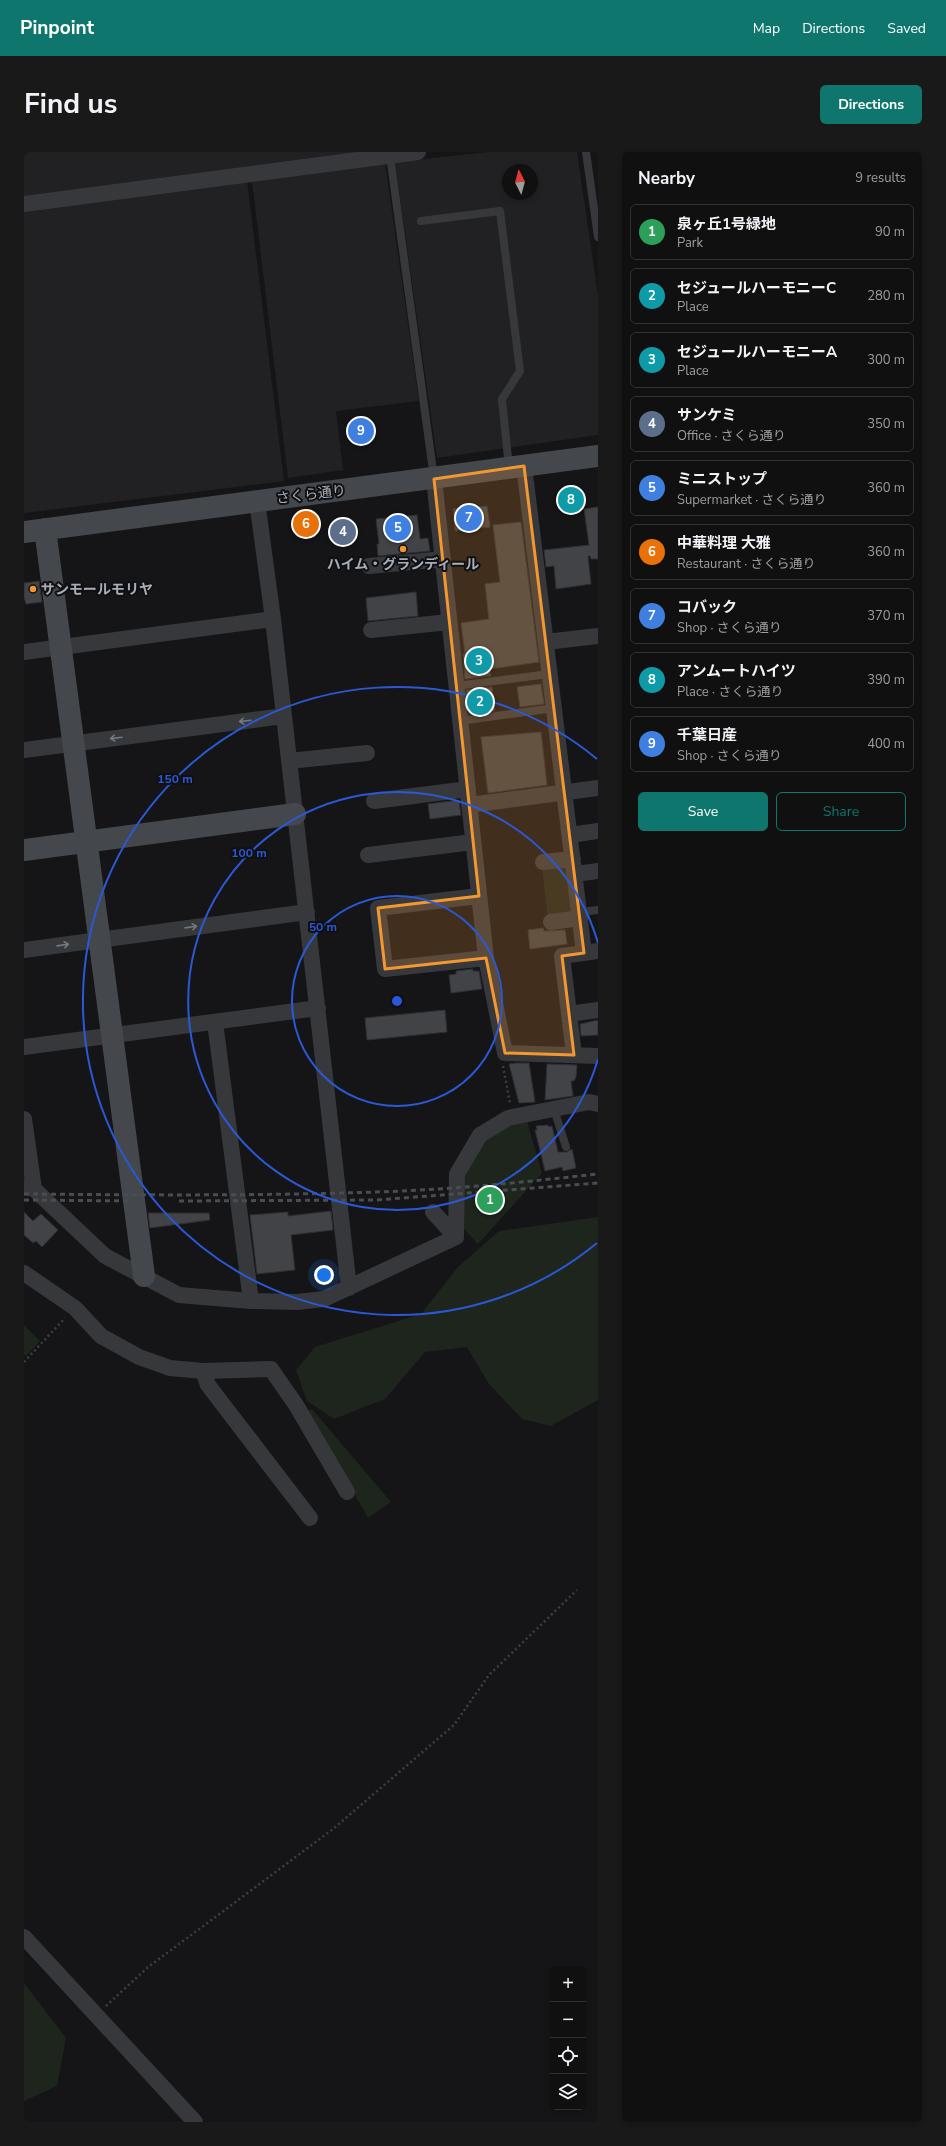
<!DOCTYPE html>
<html lang="en">
<head>
<meta charset="utf-8">
<style>
	body { margin:0; font-family:"Nunito Sans","Noto Sans JP",sans-serif; background:#19191a; color:#f1f3f6 }
	.controls { position:absolute; right:12px; bottom:12px; display:grid; overflow:hidden; border-radius:6px; box-shadow:0 2px 6px #0003 }
	.controls button { width:36px; height:36px; display:grid; place-items:center; padding:0; border:0; border-bottom:1px solid #303031; background:#101011; color:#f1f3f6; font:20px sans-serif }
	.compass { position:absolute; left:478px; top:12px; width:36px; height:36px; border-radius:50%; background:#101011; box-shadow:0 2px 6px #0003; rotate:354deg }
	.you { position:absolute; left:300px; top:1123px; width:14px; height:14px; margin:-10px; border:3px solid #fff; border-radius:50%; background:#1a73e8; box-shadow:0 0 0 6px #1a73e833 }
	.badge { display:grid; place-items:center; width:26px; height:26px; border-radius:50%; background:#0f766e; color:#fff; font-size:13px; font-weight:700 }
	.pin { position:absolute; translate:-50% -50%; border:2px solid #fff; box-shadow:0 1px 4px #0006 }
	.list { margin:0; padding:0; list-style:none }
	h2 { display:flex; justify-content:space-between; align-items:center; height:52px; margin:0; padding:0 16px; font-size:17px }
	h2 small { font-size:13px; font-weight:400; color:#9c9d9f }
	.list li { display:grid; grid-template-columns:26px 1fr auto; gap:12px; align-items:center; box-sizing:border-box; height:56px; margin:0 8px 8px; padding:0 8px; border:1px solid #303031; border-radius:6px }
	.list b { display:block; font-size:15px; white-space:nowrap }
	.list p { margin:0; font-size:13px; white-space:nowrap; color:#9c9d9f }
	.list em { font-size:13px; font-style:normal; color:#9c9d9f }
	.actions { display:flex; gap:8px; padding:12px 16px }
	.actions a { flex:1; padding:9px 0; border:1px solid #0f766e; border-radius:6px; text-align:center; font-size:14px; color:#0f766e }
	.actions .main { background:#0f766e; color:#fff }
	.icon { flex:none; width:22px; height:22px; fill:none; stroke:currentColor; stroke-width:2; stroke-linecap:round; stroke-linejoin:round }
	.map { position:relative; flex:none; width:574px; height:1970px; overflow:hidden; border-radius:6px }
	header { display:flex; align-items:center; gap:24px; box-sizing:border-box; height:56px; padding:0 20px; background:#0f766e; color:#fff }
	header strong { font-size:19px }
	nav { display:flex; gap:22px; margin-inline-start:auto; font-size:14px }
	.intro { display:flex; align-items:center; justify-content:space-between; box-sizing:border-box; height:96px; padding:0 24px }
	h1 { margin:0; font-size:28px }
	.button { padding:10px 18px; border-radius:6px; background:#0f766e; color:#fff; font-size:14px; font-weight:700 }
	main { display:flex; gap:24px; padding:0 24px }
	aside { flex:1; background:#101011; border-radius:6px; box-shadow:0 2px 6px #0003 }
	.map>svg:first-child { display:block }
	.built { fill:#212124; fill-rule:evenodd }
	.green { fill:#1d251d }
	.building { fill:#414347; stroke:#2f2f33 }
	.lines { fill:none; stroke-linecap:round; stroke-linejoin:round }
	.path { stroke:#3c3f43; stroke-width:2.5; stroke-dasharray:2 3; stroke-linecap:butt }
	.lane { stroke:#36383c; stroke-width:8 }
	.street { stroke:#36383c; stroke-width:16 }
	.secondary { stroke:#44474c; stroke-width:22 }
	.rail { stroke:#494c51; stroke-width:3; stroke-dasharray:5 4; stroke-linecap:butt }
	.oneway { stroke:#747980 }
	.marked { fill:#f39830; fill-opacity:0.2; stroke:#f39830; stroke-width:3; stroke-linejoin:round }
	.ring { fill:none; stroke:#2b58d5; stroke-width:2 }
	.poi-dot { fill:#f39830; stroke:#101012; stroke-width:1.5 }
	.labels { text-anchor:middle; stroke-width:4; stroke-linejoin:round; paint-order:stroke }
	.street-label { font-size:14px; fill:#a7aeb7; stroke:#101012 }
	.poi-label { font-size:14px; font-weight:bold; fill:#a7aeb7; stroke:#101012 }
	.centre { fill:#2b58d5; stroke:#101012; stroke-width:2 }
	.ring-label { font-size:12px; text-anchor:middle; font-weight:bold; fill:#2b58d5; stroke:#101012; stroke-width:4; stroke-linejoin:round; paint-order:stroke }
</style>
</head>
<body>
<header>
<strong>Pinpoint</strong>
<nav><a>Map</a><a>Directions</a><a>Saved</a></nav>
</header>
<div class="intro"><h1>Find us</h1><a class="button">Directions</a></div>
<main>
<div class="map">
<svg width="574" height="1970" viewBox="0 0 574 1970">
	<rect width="100%" height="100%" fill="#151517"/>
	<path class="built" d="M 0,0 L 345,0 L 0,45 Z
		M 465,0 L 553,0 L 574,143 L 574,283 L 413,306 L 371,10 ZM 484,18 L 508,18 L 508,42 L 484,42 Z
		M 361,11 L 395,249 L 312,259 L 319,318 L 264,326 L 228,29 Z
		M 223,29 L 260,329 L 0,361 L 0,56 Z"/>
	<path class="green" d="M 542,713 L 551,760 L 524,766 L 518,715 Z
		M 502,966 L 518,1021 L 454,1092 L 437,1074 L 438,1020 L 458,986 Z
		M 574,1065 L 574,1248 L 527,1274 L 498,1267 L 465,1232 L 443,1195 L 401,1200 L 361,1247 L 310,1267 L 283,1249 L 272,1218 L 291,1195 L 397,1162 L 434,1115 L 475,1079 Z
		M 0,1173 L 16,1189 L 2,1204 L 0,1202 Z
		M 288,1257 L 367,1350 L 344,1366 L 283,1259 Z
		M 0,1831 L 42,1886 L 33,1934 L 0,1949 Z"/>
	<path class="building" d="M 552,334 L 552,338 L 556,337 L 558,356 L 538,358 L 536,339 L 540,339 L 540,336 Z
		M 463,354 L 466,375 L 431,379 L 429,357 Z
		M 574,355 L 574,407 L 567,407 L 566,404 L 564,404 L 567,432 L 532,437 L 530,414 L 522,415 L 520,398 L 565,393 L 560,357 Z
		M 393,363 L 396,387 L 404,386 L 406,399 L 354,404 L 353,392 L 355,392 L 352,367 Z
		M 497,370 L 515,510 L 466,517 L 467,524 L 441,527 L 439,502 L 441,501 L 437,471 L 465,467 L 461,432 L 476,430 L 469,373 Z
		M 15,429 L 18,450 L 2,452 L 0,445 L 0,431 Z
		M 392,440 L 394,464 L 344,469 L 342,446 Z
		M 517,532 L 520,552 L 496,555 L 493,535 Z
		M 468,535 L 471,559 L 445,562 L 442,538 Z
		M 517,580 L 523,633 L 464,641 L 457,585 Z
		M 435,648 L 437,663 L 406,667 L 404,652 Z
		M 519,776 L 520,779 L 541,778 L 543,792 L 506,797 L 504,778 Z
		M 449,817 L 449,819 L 455,819 L 458,837 L 427,841 L 425,823 L 432,822 L 432,819 Z
		M 421,858 L 423,880 L 343,888 L 341,866 Z
		M 574,868 L 574,883 L 557,884 L 556,872 Z
		M 492,911 L 505,911 L 511,950 L 495,951 L 485,912 Z
		M 523,912 L 553,913 L 552,925 L 550,929 L 547,929 L 549,944 L 521,948 Z
		M 524,973 L 525,975 L 528,974 L 534,1000 L 543,1000 L 548,997 L 552,1016 L 539,1019 L 538,1015 L 521,1019 L 511,978 L 513,978 L 512,974 Z
		M 307,1059 L 309,1078 L 267,1083 L 271,1118 L 233,1122 L 226,1063 L 264,1060 L 264,1064 Z
		M 0,1060 L 9,1069 L 17,1062 L 34,1078 L 18,1095 L 12,1089 L 9,1091 L 0,1083 Z
		M 124,1061 L 185,1061 L 186,1068 L 126,1076 Z"/>
	<g class="lines">
		<path class="path" d="M 479,914 L 486,951
			M 0,1210 L 41,1166
			M 82,1854 L 123,1816 L 309,1677 L 430,1573 L 465,1523 L 553,1438"/>
		<path class="lane" d="M 562,0 L 574,85
			M 366,4 L 410,326
			M 397,69 L 476,59 L 496,219 L 478,247 L 485,316
			M 432,534 L 525,522
			M 436,569 L 530,556
			M 555,760 L 574,758
			M 530,957 L 542,995"/>
		<path class="street" d="M 0,52 L 394,0
			M 500,314 L 560,801
			M 410,327 L 462,806 L 481,901 L 574,904
			M 233,349 L 249,467 L 325,1136
			M 345,414 L 419,407
			M 347,478 L 425,470
			M 522,490 L 574,484
			M 0,500 L 249,467
			M 0,598 L 260,564
			M 265,609 L 343,601
			M 350,649 L 444,637
			M 445,653 L 574,636
			M 546,683 L 574,679
			M 344,703 L 449,690
			M 519,710 L 549,707
			M 551,722 L 574,719
			M 455,744 L 354,756 L 361,817 L 462,806
			M 527,770 L 556,766
			M 0,798 L 283,760
			M 545,862 L 574,858
			M 191,870 L 227,1149
			M 0,895 L 294,856
			M 550,903 L 538,804 L 574,799
			M 0,967 L 10,1037
			M 0,1035 L 10,1037 L 81,1104 L 155,1143 L 227,1149 L 273,1150 L 300,1147 L 432,1085 L 433,1022 L 456,983 L 484,966 L 565,950 L 574,952
			M 409,1060 L 432,1085
			M 0,1121 L 51,1156 L 77,1184 L 115,1205 L 146,1216 L 179,1219 L 247,1217 L 272,1253 L 323,1340
			M 179,1219 L 184,1233 L 286,1366
			M 0,1785 L 171,1970"/>
		<path class="secondary" d="M 21,377 L 120,1124
			M 0,380 L 574,304
			M 0,698 L 271,662"/>
		<path class="rail" d="M 0,1042 C 117,1043 234,1044 351,1040 C 425,1038 500,1030 574,1022
			M 0,1048 L 109,1049
			M 155,1049 L 353,1048 L 574,1031"/>
	</g>
	<defs><path id="oneway-shaft" d="M-6 0H5M1.5-3L5.5 0L1.5 3" fill="none" stroke-width="1.6" stroke-linecap="round" stroke-linejoin="round"/></defs>
	<g class="oneway">
		<use href="#oneway-shaft" transform="translate(221 569) rotate(173)"/>
		<use href="#oneway-shaft" transform="translate(92 586) rotate(173)"/>
		<use href="#oneway-shaft" transform="translate(167 775) rotate(-8)"/>
		<use href="#oneway-shaft" transform="translate(39 793) rotate(-8)"/>
	</g>
	<path class="marked" d="M 500,314 L 560,801 L 538,804 L 550,903 L 481,901 L 462,806 L 361,817 L 354,756 L 455,744 L 410,327 Z"/>
	<g class="ring">
		<circle cx="373" cy="849" r="105"/>
		<path d="M574 907A209 209 0 1 1 574 791"/>
		<path d="M573 1091A314 314 0 1 1 573 607"/>
	</g>
	<g class="poi-dot">
		<circle cx="379" cy="397" r="4"/>
		<circle cx="9" cy="437" r="4"/>
	</g>
	<g class="labels">
		<g class="street-label">
			<text transform="translate(287 342) rotate(-7)" y="5">さくら通り</text>
		</g>
		<g class="poi-label">
			<text x="379" y="417">ハイム・グランディール</text>
			<text x="17" y="442" text-anchor="start">サンモールモリヤ</text>
		</g>
	</g>
	<circle cx="373" cy="849" r="6" class="centre"/>
	<g class="ring-label">
		<text x="151" y="631">150 m</text>
		<text x="225" y="705">100 m</text>
		<text x="299" y="779">50 m</text>
	</g>
</svg>
<div class="controls">
<button>+</button>
<button>−</button>
<button><svg class="icon" aria-label="locate" viewBox="0 0 24 24"><circle cx="12" cy="12" r="6"/><path d="M12 2v4M12 18v4M2 12h4M18 12h4"/></svg></button>
<button><svg class="icon" aria-label="layers" viewBox="0 0 24 24"><path d="M12 4l9 5-9 5-9-5zM3 14l9 5 9-5"/></svg></button>
</div>
<svg class="compass" viewBox="-18 -18 36 36"><path d="M0-13l5 13h-10z" fill="#e53935"/><path d="M0 13l5-13h-10z" fill="#9c9d9f"/></svg>
<div class="you"></div>
<div class="pin badge" style="left:466px;top:1048px;background:#2e9e5b">1</div>
<div class="pin badge" style="left:456px;top:550px;background:#0f9aa8">2</div>
<div class="pin badge" style="left:455px;top:509px;background:#0f9aa8">3</div>
<div class="pin badge" style="left:319px;top:380px;background:#5c6f8a">4</div>
<div class="pin badge" style="left:374px;top:376px;background:#3f7fe0">5</div>
<div class="pin badge" style="left:282px;top:372px;background:#e8710a">6</div>
<div class="pin badge" style="left:445px;top:366px;background:#3f7fe0">7</div>
<div class="pin badge" style="left:547px;top:348px;background:#0f9aa8">8</div>
<div class="pin badge" style="left:337px;top:279px;background:#3f7fe0">9</div>
</div>
<aside>
<h2>Nearby<small>9 results</small></h2>
<ul class="list">
<li><span class="badge" style="background:#2e9e5b">1</span><div><b>泉ヶ丘1号緑地</b><p>Park</p></div><em>90 m</em></li>
<li><span class="badge" style="background:#0f9aa8">2</span><div><b>セジュールハーモニーC</b><p>Place</p></div><em>280 m</em></li>
<li><span class="badge" style="background:#0f9aa8">3</span><div><b>セジュールハーモニーA</b><p>Place</p></div><em>300 m</em></li>
<li><span class="badge" style="background:#5c6f8a">4</span><div><b>サンケミ</b><p>Office · さくら通り</p></div><em>350 m</em></li>
<li><span class="badge" style="background:#3f7fe0">5</span><div><b>ミニストップ</b><p>Supermarket · さくら通り</p></div><em>360 m</em></li>
<li><span class="badge" style="background:#e8710a">6</span><div><b>中華料理 大雅</b><p>Restaurant · さくら通り</p></div><em>360 m</em></li>
<li><span class="badge" style="background:#3f7fe0">7</span><div><b>コバック</b><p>Shop · さくら通り</p></div><em>370 m</em></li>
<li><span class="badge" style="background:#0f9aa8">8</span><div><b>アンムートハイツ</b><p>Place · さくら通り</p></div><em>390 m</em></li>
<li><span class="badge" style="background:#3f7fe0">9</span><div><b>千葉日産</b><p>Shop · さくら通り</p></div><em>400 m</em></li>
</ul>
<div class="actions"><a class="main">Save</a><a>Share</a></div>
</aside>
</main>
</body>
</html>
